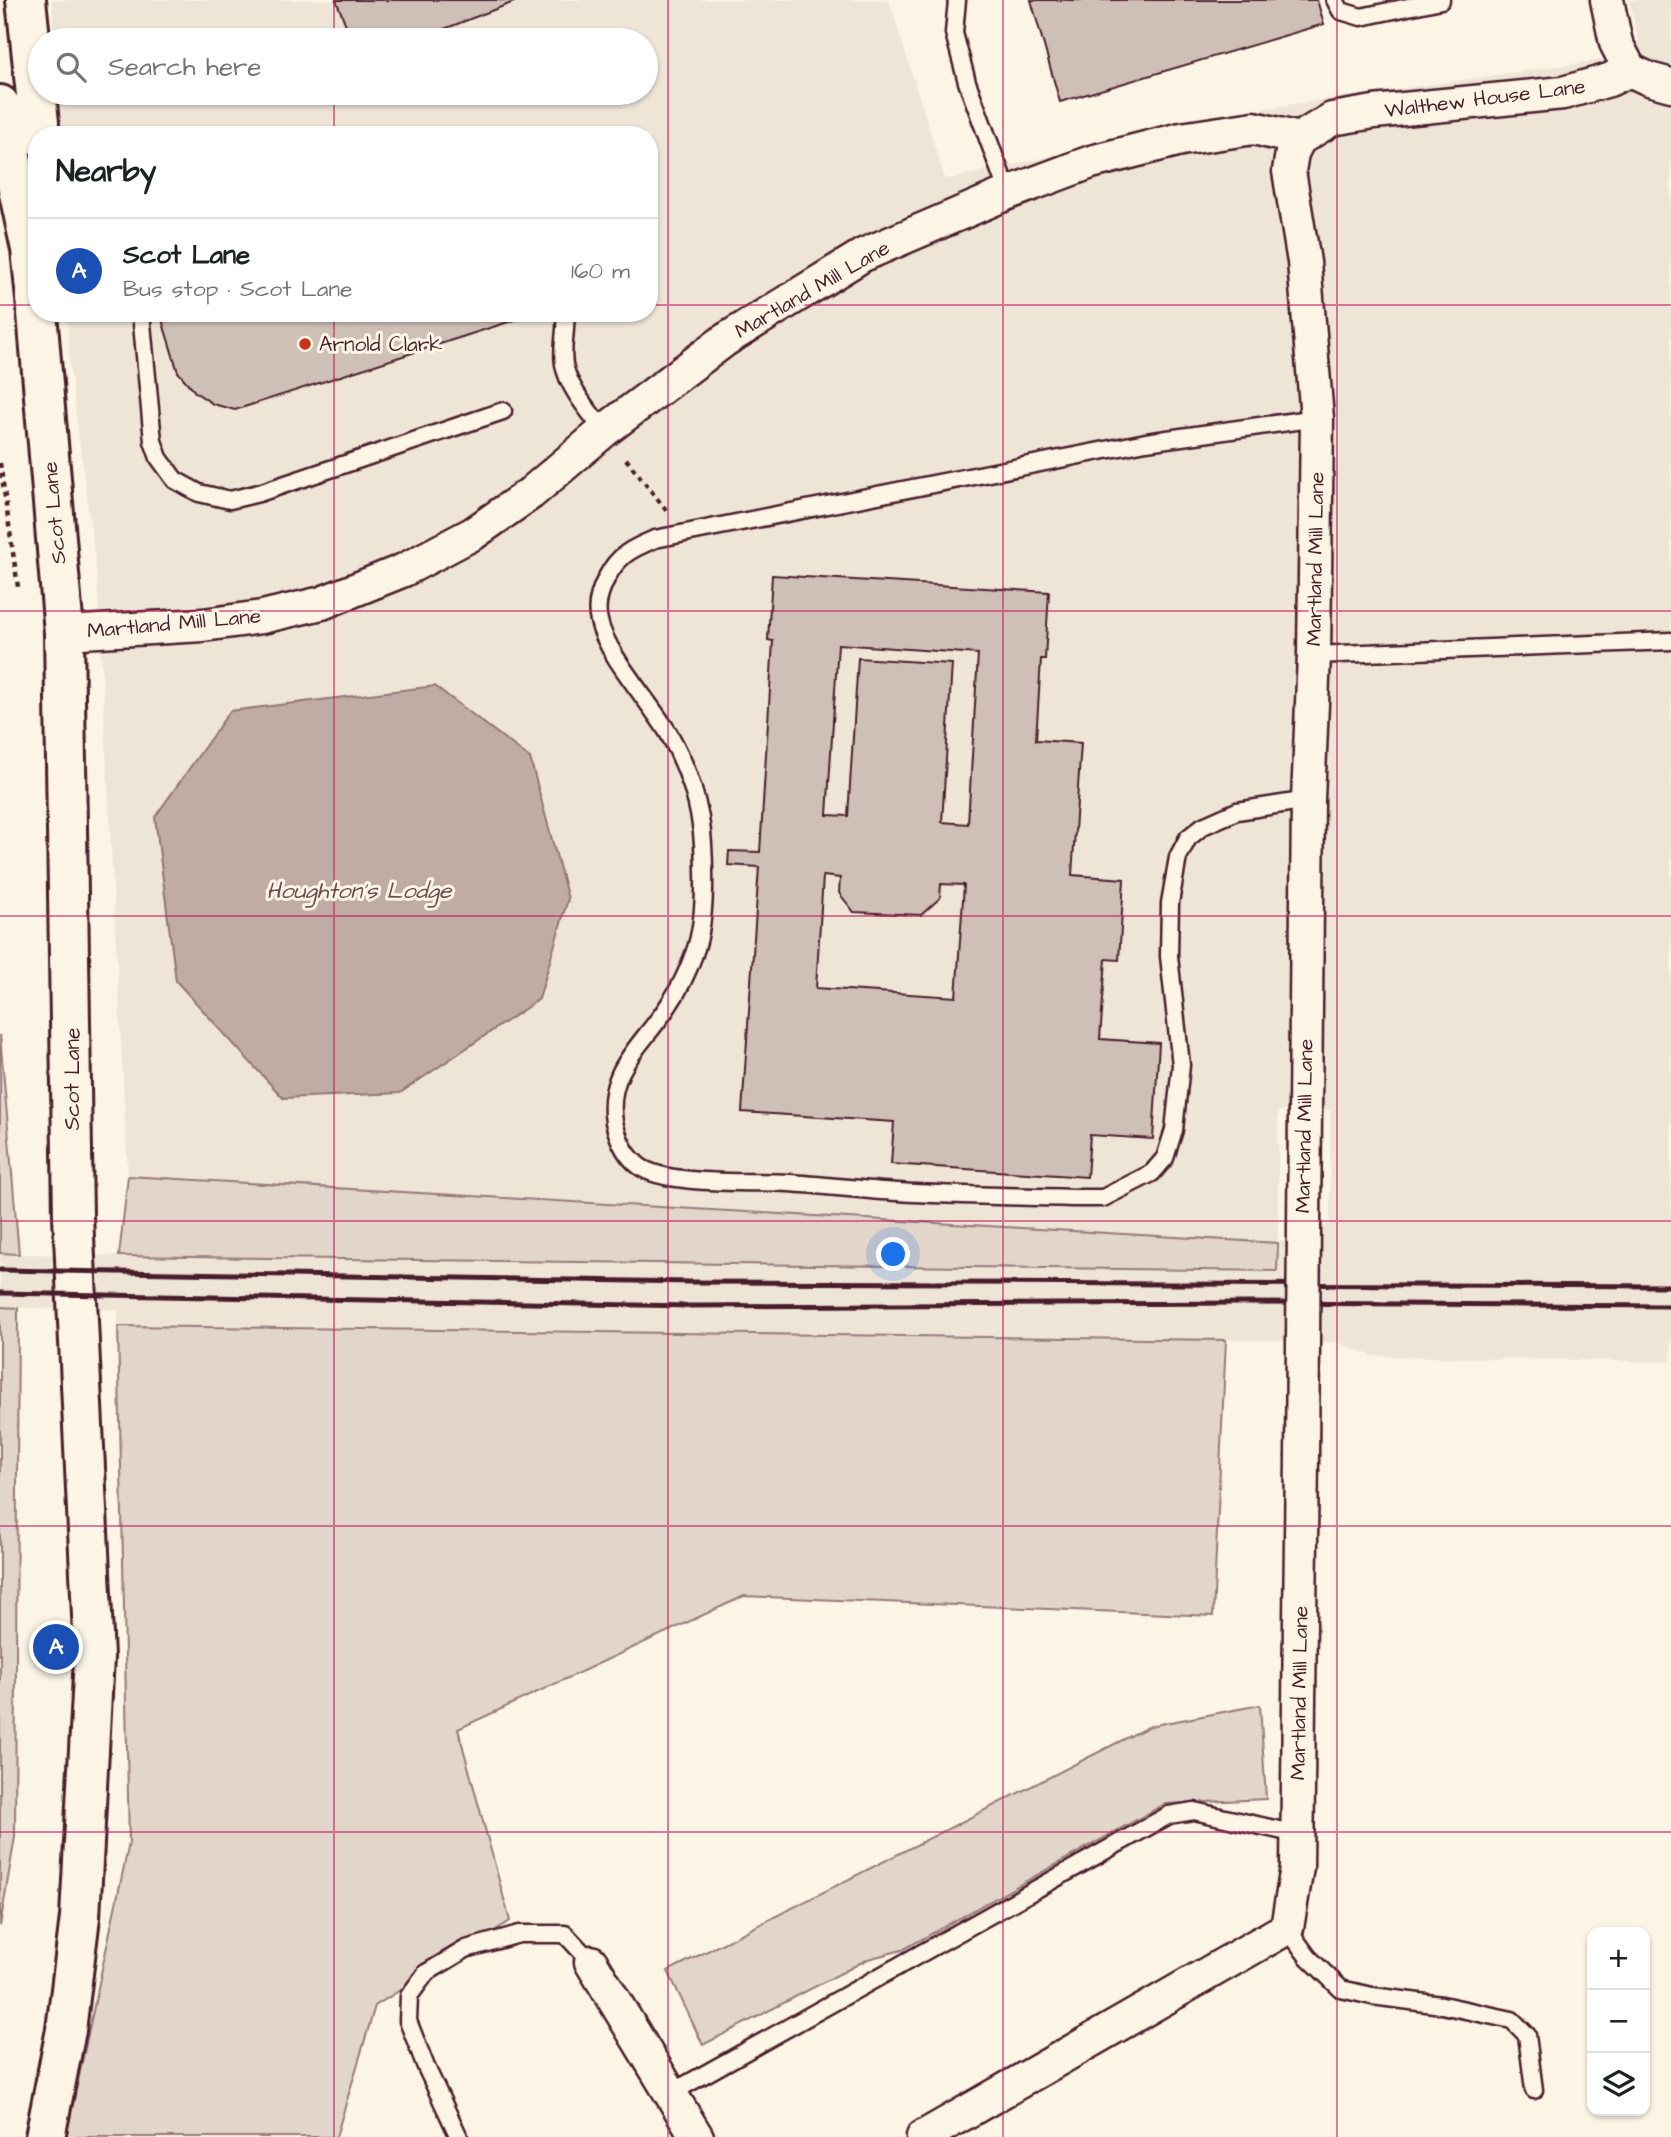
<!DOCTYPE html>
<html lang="en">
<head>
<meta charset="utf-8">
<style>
	body { margin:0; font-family:"Architects Daughter",sans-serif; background:#f6f6f6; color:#202124 }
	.controls { position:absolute; right:21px; bottom:21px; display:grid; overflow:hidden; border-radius:14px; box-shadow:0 2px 5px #0004 }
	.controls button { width:63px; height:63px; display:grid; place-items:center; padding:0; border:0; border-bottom:2px solid #e0e0e0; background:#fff; color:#202124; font:35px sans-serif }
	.you { position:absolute; left:894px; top:1255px; width:24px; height:24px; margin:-18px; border:5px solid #fff; border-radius:50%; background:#1a73e8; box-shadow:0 0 0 10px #1a73e833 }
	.badge { display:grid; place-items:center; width:46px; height:46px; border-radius:50%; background:#0b8043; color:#fff; font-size:23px; font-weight:700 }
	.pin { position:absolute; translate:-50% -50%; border:4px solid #fff; box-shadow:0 2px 7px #0006 }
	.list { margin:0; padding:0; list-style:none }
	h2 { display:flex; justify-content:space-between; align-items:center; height:91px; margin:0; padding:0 28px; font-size:30px }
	h2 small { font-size:23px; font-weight:400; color:#757577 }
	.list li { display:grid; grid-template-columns:46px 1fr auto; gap:21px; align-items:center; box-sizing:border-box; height:105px; padding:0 28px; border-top:2px solid #e0e0e0 }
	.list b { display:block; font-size:26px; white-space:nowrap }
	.list p { margin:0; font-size:23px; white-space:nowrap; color:#757577 }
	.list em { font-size:23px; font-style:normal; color:#757577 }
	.icon { flex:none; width:38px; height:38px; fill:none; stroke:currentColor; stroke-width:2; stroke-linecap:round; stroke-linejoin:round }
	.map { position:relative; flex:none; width:1671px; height:2137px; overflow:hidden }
	.search { position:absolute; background:#fff; box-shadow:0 2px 5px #0004; left:28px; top:28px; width:630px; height:77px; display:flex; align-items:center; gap:18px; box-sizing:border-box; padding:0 24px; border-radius:38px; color:#757577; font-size:26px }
	.panel { position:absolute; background:#fff; box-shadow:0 2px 5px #0004; left:28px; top:126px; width:630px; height:196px; border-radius:28px }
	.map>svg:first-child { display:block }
	.built { fill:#eee5d7; fill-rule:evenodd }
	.green { fill:#e2d5ca; stroke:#967a7a; stroke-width:2 }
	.water { fill:#c0aca5; stroke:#917474; stroke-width:2 }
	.building { fill:#cfc0b7; stroke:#4a1f2b; stroke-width:2; fill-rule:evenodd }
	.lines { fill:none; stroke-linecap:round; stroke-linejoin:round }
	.lane-casing { stroke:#4a1f2b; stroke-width:21 }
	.street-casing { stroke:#4a1f2b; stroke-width:37 }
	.secondary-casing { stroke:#4a1f2b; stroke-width:44 }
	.path { stroke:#4a1f2b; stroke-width:4.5; stroke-dasharray:5 5; stroke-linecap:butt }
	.lane { stroke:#fcf5e5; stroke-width:16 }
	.street { stroke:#fcf5e5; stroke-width:32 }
	.secondary { stroke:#fcf5e5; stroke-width:38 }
	.rail { stroke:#4a1f2b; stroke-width:5 }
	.street-bridge-casing { stroke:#4a1f2b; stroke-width:37; stroke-linecap:butt }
	.street-bridge { stroke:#fcf5e5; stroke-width:32 }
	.grid { fill:none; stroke:#c2185b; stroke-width:2; stroke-opacity:0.55 }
	.poi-dot { fill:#c8321e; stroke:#fcf5e5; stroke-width:2.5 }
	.labels { text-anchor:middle; stroke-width:6; stroke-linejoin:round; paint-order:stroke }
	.street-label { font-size:21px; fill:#4a1f2b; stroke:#fcf5e5 }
	.poi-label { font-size:21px; fill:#4a1f2b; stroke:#fcf5e5; text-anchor:start }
	.water-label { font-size:23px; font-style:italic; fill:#6d4950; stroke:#fcf5e5 }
</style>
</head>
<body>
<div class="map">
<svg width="1671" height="2137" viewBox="0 0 1671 2137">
	<rect width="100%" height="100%" fill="#fcf5e5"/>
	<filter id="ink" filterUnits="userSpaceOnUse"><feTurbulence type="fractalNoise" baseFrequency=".0143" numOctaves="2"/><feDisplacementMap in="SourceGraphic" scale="14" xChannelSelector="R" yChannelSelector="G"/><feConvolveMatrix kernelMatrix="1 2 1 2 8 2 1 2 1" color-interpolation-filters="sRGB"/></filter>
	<g filter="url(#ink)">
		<path class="built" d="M 52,0 L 889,0 L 945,180 L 1252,110 L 1641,54 L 1629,0 L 1671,0 L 1671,1362 L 1374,1356 L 1339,1343 L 1275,1340 L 118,1326 L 118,1310 L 19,1308 L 17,1383 L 0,1383 L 0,1168 L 11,1168 L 20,1254 L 119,1256 L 128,1176 L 97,576 L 70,370 L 67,313 L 649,313 L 649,135 L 59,135 L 57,93 L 646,93 L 646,40 L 54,40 ZM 1330,1110 L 1330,1224 L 1278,1243 L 1278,1111 Z"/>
		<path class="green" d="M 0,1035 L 19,1254 L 0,1253 Z
			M 128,1176 L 1278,1243 L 1277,1271 L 119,1256 Z
			M 0,1307 L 18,1308 L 15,1837 L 0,1926 Z
			M 118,1326 L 1226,1340 L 1213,1616 L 744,1596 L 458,1729 L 510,1921 L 375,2006 L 336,2137 L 66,2137 L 129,1843 Z
			M 1260,1705 L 1266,1799 L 1165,1804 L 902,1950 L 868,1959 L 703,2045 L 668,1971 L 1150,1726 Z"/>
		<path class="water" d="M 435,686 L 530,758 L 568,899 L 539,999 L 400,1093 L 283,1098 L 176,981 L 155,817 L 230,711 Z"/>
		<path class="building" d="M 336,0 L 519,0 L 416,40 L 352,40 Z
			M 1031,0 L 1317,0 L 1324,24 L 1060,102 Z
			M 160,313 L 526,313 L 527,316 L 235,410 L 213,404 L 195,392 L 178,372 Z
			M 772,575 L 1049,592 L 1045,659 L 1041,659 L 1036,740 L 1081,743 L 1072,875 L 1124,879 L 1119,960 L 1106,959 L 1100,1039 L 1159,1043 L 1153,1139 L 1090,1135 L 1087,1177 L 891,1164 L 894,1122 L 742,1112 L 759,867 L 728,865 L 729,851 L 760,852 L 773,641 L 768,640 ZM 838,644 L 978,654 L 968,824 L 942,822 L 952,664 L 858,658 L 848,816 L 827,815 ZM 823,876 L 840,878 L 839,893 L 854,912 L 921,915 L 940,898 L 941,884 L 964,885 L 956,997 L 816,988 Z"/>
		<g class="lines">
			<defs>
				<path id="lane" d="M 957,0 L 954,33 L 967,82 L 1008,193
					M 1335,0 L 1341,11 L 1361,17 L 1441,0
					M 141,313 L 153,441 L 159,458 L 175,480 L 199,493 L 230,500 L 259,493 L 503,411
					M 565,313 C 567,330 561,348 564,364 C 568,388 590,412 604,431
					M 1314,655 L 1671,641
					M 1308,800 L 1237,811 L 1203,826 L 1188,838 L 1178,857 L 1170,903 L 1169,956 L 1181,1065 L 1174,1130 L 1165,1158 L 1152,1173 L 1103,1198 L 1078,1198 C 1018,1196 958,1196 898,1192 C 861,1190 825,1185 788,1183 C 753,1181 665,1186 639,1166 C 625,1155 618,1139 614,1122 C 605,1070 643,1045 668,1006 C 679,990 688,971 694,954 C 706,923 705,877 703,844 C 701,807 688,767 669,734 C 651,703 606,654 599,621 C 595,606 600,590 607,577 C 618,555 633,548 655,539 L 1146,442 L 1317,418
					M 1287,1928 L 1308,1957 L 1341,1989 L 1372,1996 L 1442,2005 L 1512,2020 L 1527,2035 L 1534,2090
					M 671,2093 L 1169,1815 L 1194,1811 L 1297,1834
					M 459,2137 L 426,2067 L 408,2021 L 409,1996 L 426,1973 L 466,1949 L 519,1934 L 565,1934 L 591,1962"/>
				<path id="street" d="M 1607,0 L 1616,43 L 1630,70
					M 1630,70 L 1649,79 L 1671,85
					M 1299,139 L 1292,153 L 1289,171 L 1304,262 L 1317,418 L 1314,655 L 1308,800 L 1305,1111
					M 1299,139 L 1332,119 L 1374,112 L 1563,93 L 1609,80 L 1630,70
					M 64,633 L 203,625 L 262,617 L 322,603 L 404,570 L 474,533 L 531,493 L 604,431 L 725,340 L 863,255 L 1008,193 L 1091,162 L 1181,139 L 1254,128 L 1299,139
					M 591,1962 L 697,2137
					M 923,2137 L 1287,1928 L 1297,1867 L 1302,1457"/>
				<path id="secondary" d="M 26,0 L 39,123 L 38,135
					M 0,105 L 31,249 L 37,309
					M 37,313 L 64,633 L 73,1216 L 94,1657 L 80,1917 L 66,2030 L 45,2137"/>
			</defs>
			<use href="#lane" class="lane-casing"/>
			<use href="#street" class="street-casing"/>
			<use href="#secondary" class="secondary-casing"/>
			<path class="path" d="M 626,459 L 666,510
				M 0,463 L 18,587"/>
			<use href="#lane" class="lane"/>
			<use href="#street" class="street"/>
			<use href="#secondary" class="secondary"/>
			<path class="rail" d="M 0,1270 L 691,1282 L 1671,1286
				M 0,1293 L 691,1306 L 1250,1303 L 1671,1306"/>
			<defs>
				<path id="street-bridge" d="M 1302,1457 L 1305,1111"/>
			</defs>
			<use href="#street-bridge" class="street-bridge-casing"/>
			<use href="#street-bridge" class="street-bridge"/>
		</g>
	</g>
	<path class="grid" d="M 334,0 L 334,40M 668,0 L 668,2137M 1003,0 L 1003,2137M 1337,0 L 1337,2137M 334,93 L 334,135M 0,305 L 37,305M 649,305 L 1671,305M 334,313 L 334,2137M 0,611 L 1671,611M 0,916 L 1671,916M 0,1221 L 1671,1221M 0,1526 L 1671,1526M 0,1832 L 1671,1832"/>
	<circle class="poi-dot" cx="305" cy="344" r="7"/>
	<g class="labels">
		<g class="street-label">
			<text transform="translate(1485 98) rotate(-7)" y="7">Walthew House Lane</text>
			<text transform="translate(812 289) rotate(-30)" y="7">Martland Mill Lane</text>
			<text transform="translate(54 513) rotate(-95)" y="7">Scot Lane</text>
			<text transform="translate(1315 559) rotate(-89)" y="7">Martland Mill Lane</text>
			<text transform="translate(174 623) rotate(-5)" y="7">Martland Mill Lane</text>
			<text transform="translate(72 1079) rotate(-90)" y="7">Scot Lane</text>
			<text transform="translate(1304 1126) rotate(-89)" y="7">Martland Mill Lane</text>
			<text transform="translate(1299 1693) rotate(-89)" y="7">Martland Mill Lane</text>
		</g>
		<g class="poi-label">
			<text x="319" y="351">Arnold Clark</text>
		</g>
		<g class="water-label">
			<text x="359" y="898">Houghton’s Lodge</text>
		</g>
	</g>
</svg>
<div class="controls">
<button>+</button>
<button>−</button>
<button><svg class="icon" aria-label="layers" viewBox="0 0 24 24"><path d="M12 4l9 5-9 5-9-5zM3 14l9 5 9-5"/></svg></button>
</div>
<div class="you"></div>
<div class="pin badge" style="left:56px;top:1647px;background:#1a4fb4">A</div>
<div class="search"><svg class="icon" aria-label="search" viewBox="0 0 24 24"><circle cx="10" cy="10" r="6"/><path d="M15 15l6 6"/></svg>Search here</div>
<section class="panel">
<h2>Nearby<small></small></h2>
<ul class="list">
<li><span class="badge" style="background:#1a4fb4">A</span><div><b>Scot Lane</b><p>Bus stop · Scot Lane</p></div><em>160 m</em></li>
</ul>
</section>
</div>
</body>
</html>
